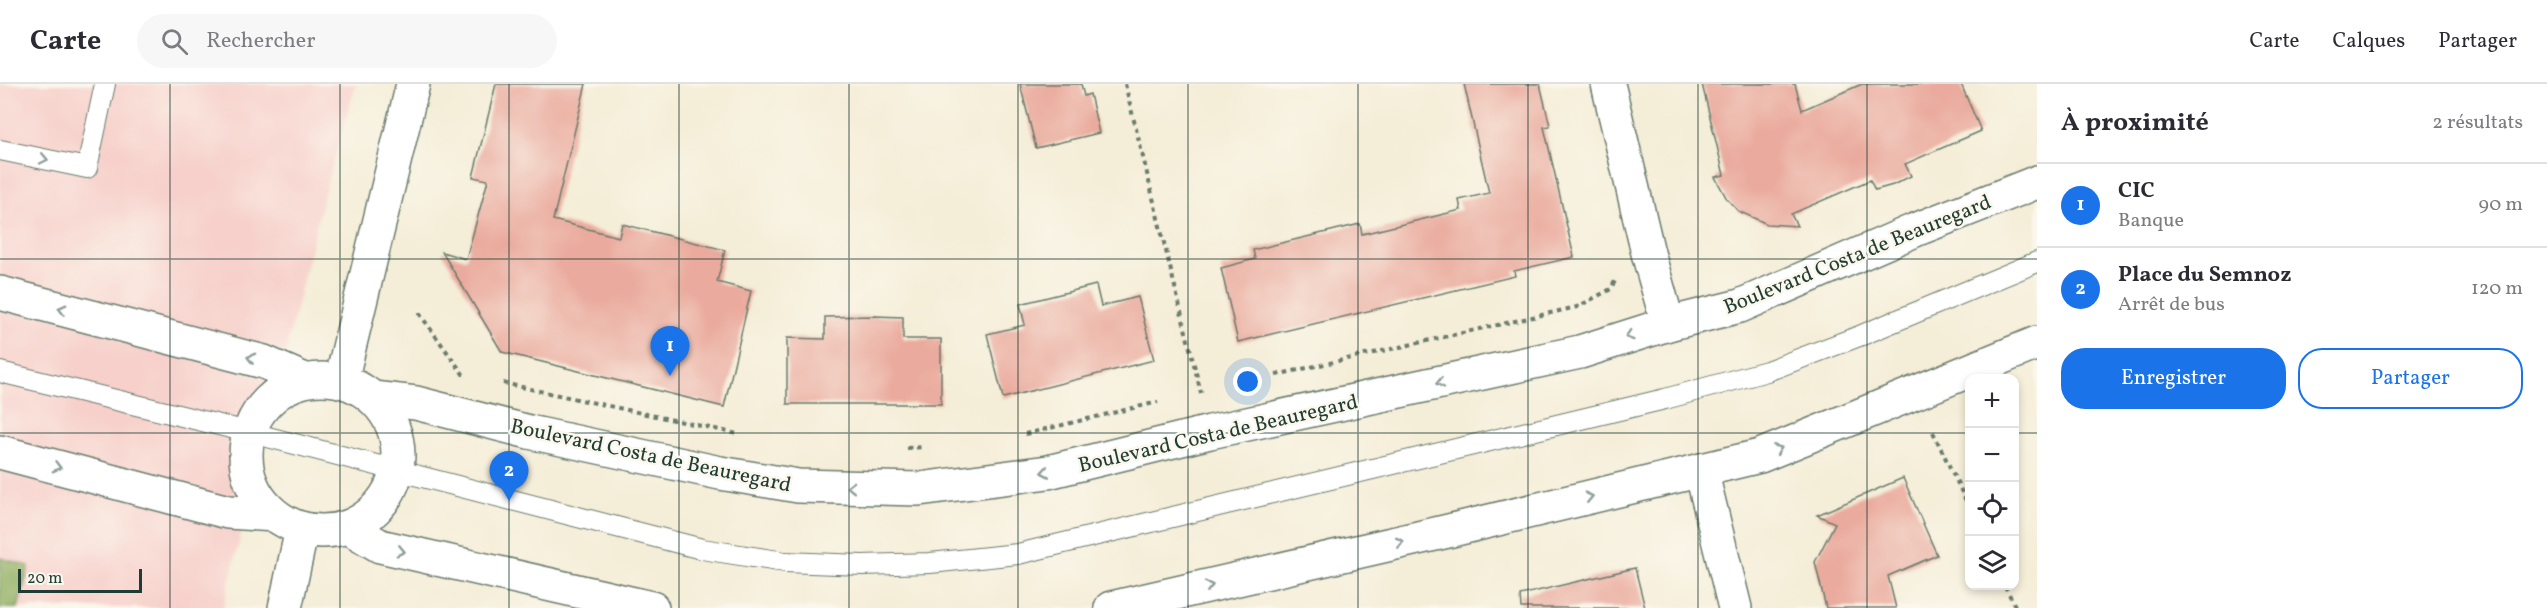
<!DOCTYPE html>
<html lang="fr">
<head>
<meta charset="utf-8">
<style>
	body { margin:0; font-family:Vollkorn,serif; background:#f7f7f7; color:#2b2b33 }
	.controls { position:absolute; right:18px; bottom:18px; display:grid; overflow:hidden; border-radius:12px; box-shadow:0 3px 9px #0003 }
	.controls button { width:54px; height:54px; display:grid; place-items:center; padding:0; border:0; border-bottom:2px solid #e1e1e2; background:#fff; color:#2b2b33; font:30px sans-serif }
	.scale { position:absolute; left:18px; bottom:15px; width:124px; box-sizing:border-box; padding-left:6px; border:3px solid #1f3d34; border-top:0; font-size:16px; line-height:21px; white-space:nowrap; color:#1f3d34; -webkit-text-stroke:4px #fbf7ec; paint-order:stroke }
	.you { position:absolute; left:1248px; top:298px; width:21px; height:21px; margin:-15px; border:4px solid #fff; border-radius:50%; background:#1a73e8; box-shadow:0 0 0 9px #1a73e833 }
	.badge { display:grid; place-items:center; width:39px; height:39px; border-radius:50%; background:#1a73e8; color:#fff; font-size:20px; font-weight:700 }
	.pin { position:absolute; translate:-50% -50px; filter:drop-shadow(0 2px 3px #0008) }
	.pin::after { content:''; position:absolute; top:32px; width:21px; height:18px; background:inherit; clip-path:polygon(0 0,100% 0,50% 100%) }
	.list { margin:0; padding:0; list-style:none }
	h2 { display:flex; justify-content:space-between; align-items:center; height:78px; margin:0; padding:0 24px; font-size:26px }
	h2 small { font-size:20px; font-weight:400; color:#7c7c81 }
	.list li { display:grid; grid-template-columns:39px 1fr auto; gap:18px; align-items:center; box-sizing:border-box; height:84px; padding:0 24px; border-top:2px solid #e1e1e2 }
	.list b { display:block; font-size:22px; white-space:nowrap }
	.list p { margin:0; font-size:20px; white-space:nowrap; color:#7c7c81 }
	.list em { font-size:20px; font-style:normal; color:#7c7c81 }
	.actions { display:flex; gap:12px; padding:18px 24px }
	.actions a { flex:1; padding:14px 0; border:2px solid #1a73e8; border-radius:24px; text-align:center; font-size:21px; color:#1a73e8 }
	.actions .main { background:#1a73e8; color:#fff }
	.icon { flex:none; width:33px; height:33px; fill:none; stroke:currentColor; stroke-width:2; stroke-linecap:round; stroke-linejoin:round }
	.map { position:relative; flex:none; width:2037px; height:524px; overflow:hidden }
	header { display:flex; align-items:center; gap:36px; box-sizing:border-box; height:84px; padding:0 30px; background:#fff; border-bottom:2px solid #e1e1e2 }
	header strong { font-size:28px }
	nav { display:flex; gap:33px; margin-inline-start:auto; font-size:21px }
	.search { width:420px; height:54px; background:#f7f7f7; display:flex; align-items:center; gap:15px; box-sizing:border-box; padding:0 21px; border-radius:33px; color:#7c7c81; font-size:22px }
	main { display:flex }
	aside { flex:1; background:#fff }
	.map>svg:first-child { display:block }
	.built { fill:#f7d0cb }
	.forest { fill:#92b063; stroke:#58764c; stroke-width:1.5 }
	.building { fill:#eaab9e }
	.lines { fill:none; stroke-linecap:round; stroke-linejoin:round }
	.service-casing { stroke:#6a7b6d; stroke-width:22 }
	.minor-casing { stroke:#6a7b6d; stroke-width:36 }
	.tertiary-casing { stroke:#6a7b6d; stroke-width:36 }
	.path { stroke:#6a7b6d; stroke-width:4; stroke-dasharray:4.5 4.5; stroke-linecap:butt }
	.service { stroke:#fff; stroke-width:20 }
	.minor { stroke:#fff; stroke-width:33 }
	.tertiary { stroke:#fff; stroke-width:33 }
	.oneway { stroke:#8f9e9a }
	.grid { fill:none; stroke:#1f3d34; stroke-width:1.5; stroke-opacity:0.55 }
	.labels { text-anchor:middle; stroke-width:5; stroke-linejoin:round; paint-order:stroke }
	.street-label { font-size:21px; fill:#1f3d34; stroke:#fbf7ec }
</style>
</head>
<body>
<header>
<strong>Carte</strong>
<div class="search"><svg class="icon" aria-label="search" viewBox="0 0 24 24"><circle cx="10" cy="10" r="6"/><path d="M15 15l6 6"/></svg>Rechercher</div>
<nav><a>Carte</a><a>Calques</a><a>Partager</a></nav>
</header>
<main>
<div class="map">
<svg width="2037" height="524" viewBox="0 0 2037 524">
	<rect width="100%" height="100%" fill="#fbf7ec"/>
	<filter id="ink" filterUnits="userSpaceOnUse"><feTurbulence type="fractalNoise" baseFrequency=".0167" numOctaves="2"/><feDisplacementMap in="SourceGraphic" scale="12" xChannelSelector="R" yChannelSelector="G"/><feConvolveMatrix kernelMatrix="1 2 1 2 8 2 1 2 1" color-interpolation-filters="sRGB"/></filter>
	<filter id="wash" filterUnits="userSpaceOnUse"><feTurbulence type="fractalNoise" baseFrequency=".008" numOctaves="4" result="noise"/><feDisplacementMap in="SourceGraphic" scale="24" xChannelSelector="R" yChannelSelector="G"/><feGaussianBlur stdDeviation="1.35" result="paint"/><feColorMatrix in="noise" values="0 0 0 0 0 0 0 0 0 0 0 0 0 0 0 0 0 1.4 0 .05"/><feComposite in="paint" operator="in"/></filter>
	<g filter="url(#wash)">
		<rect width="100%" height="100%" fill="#f4edd7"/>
		<path class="built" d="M 0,0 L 356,0 L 323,114 L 223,524 L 0,524 Z"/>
		<path class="forest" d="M 0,474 L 29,482 L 18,524 L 0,524 Z"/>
		<g id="blocks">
			<path class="building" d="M 496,0 L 586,0 L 553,136 L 619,153 L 622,140 L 725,166 L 717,198 L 751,207 L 724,323 L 502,268 L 442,168 L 466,175 L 488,96 L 473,93 Z
				M 1020,0 L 1081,0 L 1084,12 L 1090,10 L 1099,49 L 1036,64 Z
				M 1464,0 L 1540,0 L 1550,42 L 1544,43 L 1574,173 L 1514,187 L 1515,192 L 1238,258 L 1221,184 L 1255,175 L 1253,166 L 1360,140 L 1362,150 L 1461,126 L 1459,116 L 1489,109 Z
				M 1702,0 L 1795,0 L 1802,26 L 1862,0 L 1961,0 L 1981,47 L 1905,80 L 1911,92 L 1893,101 L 1875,106 L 1870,96 L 1791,130 L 1797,142 L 1767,140 L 1738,127 L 1727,115 L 1715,93 L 1724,91 Z
				M 1096,201 L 1101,222 L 1138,213 L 1154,276 L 1003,314 L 987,250 L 1025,241 L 1020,220 Z
				M 875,232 L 903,233 L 903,255 L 941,255 L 941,320 L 787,320 L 787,254 L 825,255 L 825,233 Z
				M 1903,394 L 1937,471 L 1888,492 L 1896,524 L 1826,524 L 1815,478 L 1835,439 L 1817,431 Z
				M 1635,484 L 1645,524 L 1521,524 L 1520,511 Z"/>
		</g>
	</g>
	<g filter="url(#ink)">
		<use href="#blocks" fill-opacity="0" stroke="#6a7b6d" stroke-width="1.5"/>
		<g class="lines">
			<defs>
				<path id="service" d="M 0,66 L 87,84 L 105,0
					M 0,288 L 248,348 L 702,465 L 785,478 L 862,481 L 930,479 L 1018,470 L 1665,315 L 1767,287 L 1862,251 L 2037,178"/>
				<path id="minor" d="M 1608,0 L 1648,169 L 1668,240
					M 341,297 L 413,0
					M 1701,386 L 1735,524
					M 285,524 L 302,445"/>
				<path id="tertiary" d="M 0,209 L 264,278 L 305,296
					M246 371a76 76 0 1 1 152 0a76 76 0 1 1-152 0Z
					M 373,314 L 416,319 L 529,348 L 720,389 L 798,402 L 919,405 L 1048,388 L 1210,348 L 1580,268 L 1668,240 L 1740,222 L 1915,146 L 2037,98
					M 0,368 L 228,428 L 275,431
					M 348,443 L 380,462 L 652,524
					M 1111,524 L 1444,448 L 1760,372 L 2037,259"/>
			</defs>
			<use href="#service" class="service-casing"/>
			<use href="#minor" class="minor-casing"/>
			<use href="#tertiary" class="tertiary-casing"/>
			<path class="path" d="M 1125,0 L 1201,309
				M 419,229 L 463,290 L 466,291
				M 1276,291 L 1577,223 L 1611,205 L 1615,197
				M 503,299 L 738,350
				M 1933,348 L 1970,425
				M 1025,350 L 1158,318
				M 907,364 L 923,363
				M 2005,502 L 2016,524"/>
			<use href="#service" class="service"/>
			<use href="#minor" class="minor"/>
			<use href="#tertiary" class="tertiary"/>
		</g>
		<defs><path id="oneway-chevron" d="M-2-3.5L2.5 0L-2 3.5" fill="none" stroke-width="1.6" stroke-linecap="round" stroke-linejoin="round" transform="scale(1.5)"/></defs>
		<g class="oneway">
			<use href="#oneway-chevron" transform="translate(44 75) rotate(12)"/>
			<use href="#oneway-chevron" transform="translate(62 225) rotate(-165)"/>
			<use href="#oneway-chevron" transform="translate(1629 252) rotate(162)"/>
			<use href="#oneway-chevron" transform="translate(251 274) rotate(-166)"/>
			<use href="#oneway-chevron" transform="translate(1440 299) rotate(168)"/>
			<use href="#oneway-chevron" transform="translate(1778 365) rotate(-21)"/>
			<use href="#oneway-chevron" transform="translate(57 383) rotate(15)"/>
			<use href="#oneway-chevron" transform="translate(1045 388) rotate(170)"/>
			<use href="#oneway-chevron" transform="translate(851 403) rotate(-179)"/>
			<use href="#oneway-chevron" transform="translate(1589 413) rotate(-13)"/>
			<use href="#oneway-chevron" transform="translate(1400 458) rotate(-13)"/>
			<use href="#oneway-chevron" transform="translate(401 467) rotate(13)"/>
			<use href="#oneway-chevron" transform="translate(1209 502) rotate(-13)"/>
		</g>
	</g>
	<path class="grid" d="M 170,0 L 170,524M 340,0 L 340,524M 509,0 L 509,524M 679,0 L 679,524M 849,0 L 849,524M 1018,0 L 1018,524M 1188,0 L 1188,524M 1358,0 L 1358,524M 1528,0 L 1528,524M 1698,0 L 1698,524M 1867,0 L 1867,524M 0,175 L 2037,175M 0,349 L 1970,349M 2014,349 L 2037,349"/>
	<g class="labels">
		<g class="street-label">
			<text transform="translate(1857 170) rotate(-22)" y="7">Boulevard Costa de Beauregard</text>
			<text transform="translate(1218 349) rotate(-13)" y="7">Boulevard Costa de Beauregard</text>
			<text transform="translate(651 371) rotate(12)" y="7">Boulevard Costa de Beauregard</text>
		</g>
	</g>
</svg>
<div class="controls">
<button>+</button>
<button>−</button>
<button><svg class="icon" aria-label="locate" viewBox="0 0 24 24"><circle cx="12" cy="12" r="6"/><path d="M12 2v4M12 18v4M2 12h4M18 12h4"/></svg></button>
<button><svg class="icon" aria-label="layers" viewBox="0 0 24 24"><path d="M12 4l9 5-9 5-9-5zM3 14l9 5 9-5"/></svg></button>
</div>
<div class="scale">20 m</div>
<div class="you"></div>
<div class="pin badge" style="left:670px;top:292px">1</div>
<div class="pin badge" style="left:509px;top:417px">2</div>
</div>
<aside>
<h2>À proximité<small>2 résultats</small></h2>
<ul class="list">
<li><span class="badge">1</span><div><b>CIC</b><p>Banque</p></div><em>90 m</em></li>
<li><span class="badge">2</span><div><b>Place du Semnoz</b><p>Arrêt de bus</p></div><em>120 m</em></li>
</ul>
<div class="actions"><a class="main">Enregistrer</a><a>Partager</a></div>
</aside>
</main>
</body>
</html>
